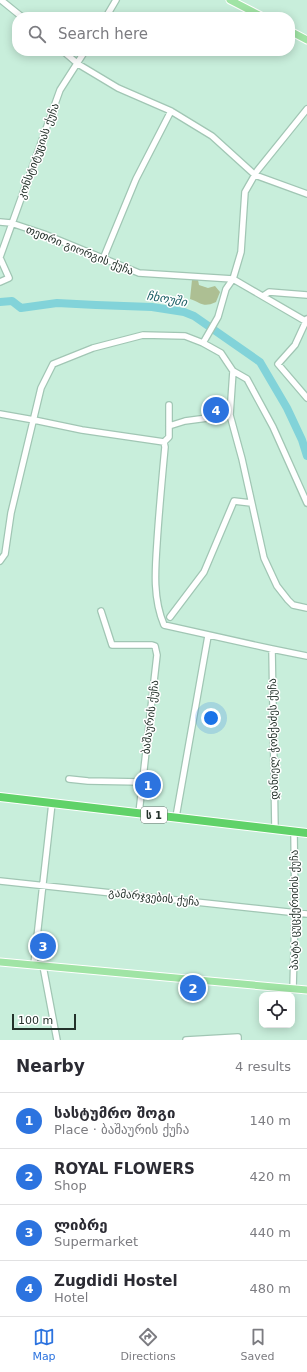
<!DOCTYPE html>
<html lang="en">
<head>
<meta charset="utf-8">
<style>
	body { margin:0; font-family:"DejaVu Sans","Noto Sans Georgian",sans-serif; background:#f7f7f7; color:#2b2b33 }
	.controls { position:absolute; right:12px; bottom:12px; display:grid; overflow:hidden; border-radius:8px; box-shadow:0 2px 10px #0003 }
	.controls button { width:36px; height:36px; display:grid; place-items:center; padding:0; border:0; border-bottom:1px solid #e1e1e2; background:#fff; color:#2b2b33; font:20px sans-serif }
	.scale { position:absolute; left:12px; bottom:10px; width:64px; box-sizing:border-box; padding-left:4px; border:2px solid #23312a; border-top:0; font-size:11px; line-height:14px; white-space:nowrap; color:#23312a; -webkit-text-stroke:3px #fff; paint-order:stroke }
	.you { position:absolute; left:211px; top:718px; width:14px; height:14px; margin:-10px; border:3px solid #fff; border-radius:50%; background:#1a73e8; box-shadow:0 0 0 6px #1a73e833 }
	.badge { display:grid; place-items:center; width:26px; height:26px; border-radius:50%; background:#2c73df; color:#fff; font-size:13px; font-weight:700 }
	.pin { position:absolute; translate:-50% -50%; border:2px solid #fff; box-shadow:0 1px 4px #0006 }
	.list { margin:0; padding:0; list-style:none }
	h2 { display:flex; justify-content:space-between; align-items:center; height:52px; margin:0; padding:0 16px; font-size:17px }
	h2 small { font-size:13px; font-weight:400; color:#7c7c81 }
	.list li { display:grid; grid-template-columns:26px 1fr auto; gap:12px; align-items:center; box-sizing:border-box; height:56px; padding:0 16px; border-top:1px solid #e1e1e2 }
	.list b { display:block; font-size:15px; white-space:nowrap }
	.list p { margin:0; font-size:13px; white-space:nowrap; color:#7c7c81 }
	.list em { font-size:13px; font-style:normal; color:#7c7c81 }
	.icon { flex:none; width:22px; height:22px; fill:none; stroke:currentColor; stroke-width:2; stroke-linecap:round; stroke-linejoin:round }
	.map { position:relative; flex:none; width:307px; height:1040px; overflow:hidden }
	.search { position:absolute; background:#fff; box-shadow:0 2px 10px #0003; left:12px; right:12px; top:12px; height:44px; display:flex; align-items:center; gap:10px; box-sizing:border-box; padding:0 14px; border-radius:16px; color:#7c7c81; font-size:15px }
	.sheet { height:276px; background:#fff }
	nav { display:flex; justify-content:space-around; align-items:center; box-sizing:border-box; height:56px; border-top:1px solid #e1e1e2; background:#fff; font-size:11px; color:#7c7c81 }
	nav a { display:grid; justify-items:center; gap:2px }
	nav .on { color:#2c73df }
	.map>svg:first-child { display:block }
	.green { fill:#adbf93 }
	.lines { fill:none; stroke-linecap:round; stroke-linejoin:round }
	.river { stroke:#82d3d9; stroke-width:8 }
	.minor-casing { stroke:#a1c6b4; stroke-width:8 }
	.major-casing { stroke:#fff; stroke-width:9 }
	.highway-casing { stroke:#fff; stroke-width:10 }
	.minor { stroke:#fff; stroke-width:5.5 }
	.major { stroke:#a0e4a5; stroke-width:7 }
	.highway { stroke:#60d269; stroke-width:8 }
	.labels { text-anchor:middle; stroke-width:3; stroke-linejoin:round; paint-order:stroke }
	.shield { fill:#fff; stroke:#656f6a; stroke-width:1 }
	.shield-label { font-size:10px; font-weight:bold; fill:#23312a }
	.street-label { font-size:11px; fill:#23312a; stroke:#fff }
	.water-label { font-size:12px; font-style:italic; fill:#1f6267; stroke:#fff }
</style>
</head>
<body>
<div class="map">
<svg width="307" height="1040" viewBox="0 0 307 1040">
	<rect width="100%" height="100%" fill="#c8eedb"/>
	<path class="green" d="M 192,280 L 198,280 L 199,285 L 208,288 L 215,286 L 220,292 L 216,302 C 203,308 202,303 190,299 Z"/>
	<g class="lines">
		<path class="river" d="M 0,302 L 12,301 L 21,308 L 57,303 L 96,305 L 152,307 L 184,312 L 194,316 L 260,362 L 287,408 L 302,440 L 307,456"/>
		<defs>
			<path id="minor" d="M 1,0 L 22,17
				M 106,17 L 116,0
				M 63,51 L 78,64 L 118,88 L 171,111 L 212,136 L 255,175 L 307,194
				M 0,222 L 11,223 L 44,234 L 139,273 L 233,279 L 307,322
				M 0,257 L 60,90 L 85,51
				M 0,258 L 9,278 L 0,282
				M 103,259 L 136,179 L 171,111
				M 263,296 L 269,292 L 307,295
				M 307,319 L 295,345 L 278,364 L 307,398
				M 203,343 L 218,317 L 226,289 L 233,279 L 241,252 L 245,192 L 257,171 L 307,109
				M 233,371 L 230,415 L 242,459 L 264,558 L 277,586 L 288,600 L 293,605 L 307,608
				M 169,405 L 169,437 L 164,442 L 165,447 C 162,479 159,511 157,543 C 155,571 153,599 164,625 L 272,649 L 307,656
				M 0,414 L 34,420 L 82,430 L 164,442
				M 169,426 L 185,421 L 230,415
				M 0,561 L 5,554 L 11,513 L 41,388 L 53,364 L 93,348 L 143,335 L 185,336 L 203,343 L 221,353 L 233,371 L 247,379 L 273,427 L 307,503
				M 101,611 L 112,645 L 152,645 L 155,646 L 157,655 L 139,813
				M 170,617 L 204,572 L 234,501 L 251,503
				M 272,649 L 275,829
				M 69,779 L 88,781 L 142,782
				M 176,817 L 208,636
				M 0,881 L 307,914
				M 34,964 L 52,803
				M 43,966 L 57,1040
				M 293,989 L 295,913 L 294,831
				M 186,1040 L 238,1037 L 238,1040"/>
			<path id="major" d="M 230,0 L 263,17
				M 290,31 L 307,40
				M 0,962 L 307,990"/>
			<path id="highway" d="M 0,797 L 307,833"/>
		</defs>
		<use href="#minor" class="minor-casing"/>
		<use href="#major" class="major-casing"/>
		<use href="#highway" class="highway-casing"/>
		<use href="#minor" class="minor"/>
		<use href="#major" class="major"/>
		<use href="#highway" class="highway"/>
	</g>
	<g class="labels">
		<rect class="shield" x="141" y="807" width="26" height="16" rx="3"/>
		<g class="shield-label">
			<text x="154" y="819">ს 1</text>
		</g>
		<g class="street-label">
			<text transform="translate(38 151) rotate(-70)" y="4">კონსტიტუციას ქუჩა</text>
			<text transform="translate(80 250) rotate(22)" y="4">თეთრი გიორგის ქუჩა</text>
			<text transform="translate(150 717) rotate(-83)" y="4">ბაშაურის ქუჩა</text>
			<text transform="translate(273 739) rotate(-91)" y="4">დანიელ ჭონქაძეს ქუჩა</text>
			<text transform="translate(154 897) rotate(6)" y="4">გამარჯვების ქუჩა</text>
			<text transform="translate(294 910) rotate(-90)" y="4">პაატა ცუცქერიძის ქუჩა</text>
		</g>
		<g class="water-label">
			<text transform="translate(167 299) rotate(10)" y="4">ჩხოუში</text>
		</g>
	</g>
</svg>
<div class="controls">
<button><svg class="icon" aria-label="locate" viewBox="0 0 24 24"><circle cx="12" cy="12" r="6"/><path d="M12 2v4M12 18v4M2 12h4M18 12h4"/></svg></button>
</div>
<div class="scale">100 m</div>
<div class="you"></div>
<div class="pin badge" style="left:148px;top:785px">1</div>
<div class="pin badge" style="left:193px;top:988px">2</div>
<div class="pin badge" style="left:43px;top:946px">3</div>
<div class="pin badge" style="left:216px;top:410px">4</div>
<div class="search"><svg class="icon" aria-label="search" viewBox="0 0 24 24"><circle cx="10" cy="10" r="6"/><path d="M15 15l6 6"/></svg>Search here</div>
</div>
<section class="sheet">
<h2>Nearby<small>4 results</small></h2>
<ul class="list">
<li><span class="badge">1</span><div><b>სასტუმრო შოგი</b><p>Place · ბაშაურის ქუჩა</p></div><em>140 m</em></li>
<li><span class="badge">2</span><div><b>ROYAL FLOWERS</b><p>Shop</p></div><em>420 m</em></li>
<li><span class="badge">3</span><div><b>ლიბრე</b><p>Supermarket</p></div><em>440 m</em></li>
<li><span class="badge">4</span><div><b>Zugdidi Hostel</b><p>Hotel</p></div><em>480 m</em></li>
</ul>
</section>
<nav>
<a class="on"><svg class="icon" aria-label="map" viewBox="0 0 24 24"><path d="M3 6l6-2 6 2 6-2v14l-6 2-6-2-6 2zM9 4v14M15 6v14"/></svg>Map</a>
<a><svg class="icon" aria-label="directions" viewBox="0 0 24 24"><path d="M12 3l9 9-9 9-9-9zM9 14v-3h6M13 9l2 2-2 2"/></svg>Directions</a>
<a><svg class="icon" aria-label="saved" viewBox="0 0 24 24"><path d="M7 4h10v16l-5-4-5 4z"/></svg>Saved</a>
</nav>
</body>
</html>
